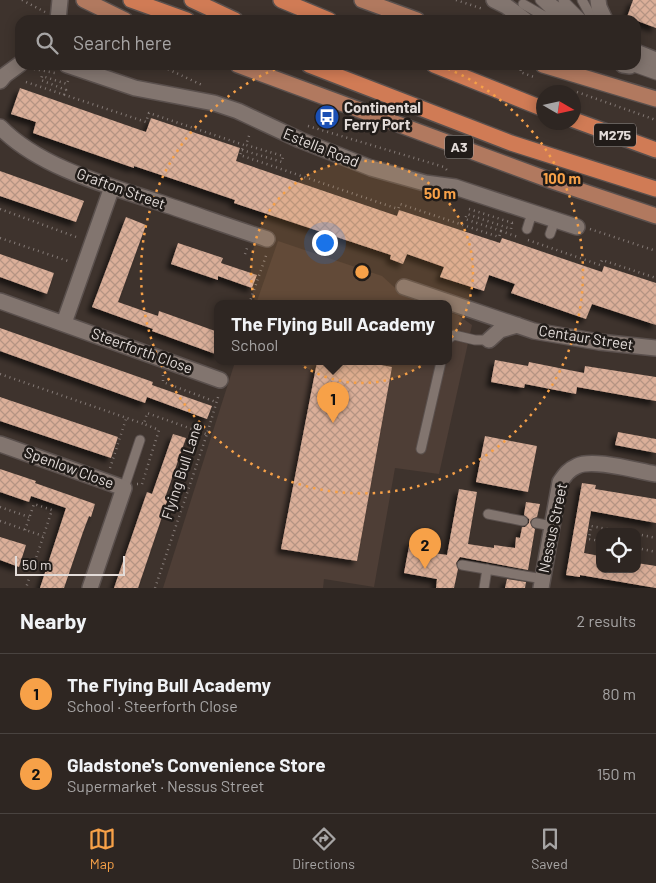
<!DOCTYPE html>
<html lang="en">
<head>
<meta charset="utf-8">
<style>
	body { margin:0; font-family:Barlow,sans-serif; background:#362e2a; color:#f1f3f6 }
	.controls { position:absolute; right:15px; bottom:15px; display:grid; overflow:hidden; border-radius:10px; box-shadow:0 2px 12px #0003 }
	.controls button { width:45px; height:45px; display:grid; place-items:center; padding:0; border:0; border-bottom:1px solid #494340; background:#2e2622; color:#f1f3f6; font:25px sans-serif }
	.compass { position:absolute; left:536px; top:85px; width:45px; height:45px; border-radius:50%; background:#2e2622; box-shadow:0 2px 12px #0003; rotate:99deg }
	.scale { position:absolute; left:15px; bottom:12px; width:110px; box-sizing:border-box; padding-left:5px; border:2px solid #e3dcd9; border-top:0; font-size:14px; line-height:18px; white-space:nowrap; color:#e3dcd9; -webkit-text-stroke:4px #211c19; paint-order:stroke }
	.you { position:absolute; left:324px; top:242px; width:18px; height:18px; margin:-12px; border:4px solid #fff; border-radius:50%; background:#1a73e8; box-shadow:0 0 0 8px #1a73e833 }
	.badge { display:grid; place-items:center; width:32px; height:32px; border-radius:50%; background:#f7a148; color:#111; font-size:16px; font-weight:700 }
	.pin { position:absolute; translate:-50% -41px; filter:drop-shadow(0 1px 2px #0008) }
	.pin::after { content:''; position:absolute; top:26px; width:18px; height:15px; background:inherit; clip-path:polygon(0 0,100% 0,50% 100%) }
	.popup { position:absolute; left:214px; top:300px; width:238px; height:65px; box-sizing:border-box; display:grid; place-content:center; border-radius:10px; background:#2e2622; filter:drop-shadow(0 1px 4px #0005); font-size:16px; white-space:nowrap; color:#a7a5a5 }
	.popup b { font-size:19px; color:#f1f3f6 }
	.popup::after { content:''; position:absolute; left:50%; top:100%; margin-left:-10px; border:10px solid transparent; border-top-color:#2e2622 }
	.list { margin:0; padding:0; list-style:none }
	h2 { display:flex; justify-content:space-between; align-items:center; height:65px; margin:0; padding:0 20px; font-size:21px }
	h2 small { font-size:16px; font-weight:400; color:#a7a5a5 }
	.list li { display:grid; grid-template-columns:32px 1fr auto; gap:15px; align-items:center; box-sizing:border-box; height:80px; padding:0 20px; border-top:1px solid #494340 }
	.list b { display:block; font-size:19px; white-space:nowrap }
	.list p { margin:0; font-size:16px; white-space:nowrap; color:#a7a5a5 }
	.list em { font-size:16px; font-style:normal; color:#a7a5a5 }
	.icon { flex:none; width:28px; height:28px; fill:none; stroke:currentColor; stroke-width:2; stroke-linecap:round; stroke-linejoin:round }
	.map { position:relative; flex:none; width:656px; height:588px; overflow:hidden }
	.search { position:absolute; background:#2e2622; box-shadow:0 2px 12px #0003; left:15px; right:15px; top:15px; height:55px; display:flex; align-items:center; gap:12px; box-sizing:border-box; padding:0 18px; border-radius:15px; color:#a7a5a5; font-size:19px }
	.sheet { height:225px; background:#2e2622 }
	nav { display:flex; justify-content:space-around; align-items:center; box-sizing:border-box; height:70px; border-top:1px solid #494340; background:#2e2622; font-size:14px; color:#a7a5a5 }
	nav a { display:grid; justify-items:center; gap:2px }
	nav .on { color:#f7a148 }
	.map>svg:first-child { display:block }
	.built { fill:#4e3e36 }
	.building { fill:url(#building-cross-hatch); filter:url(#shadow) }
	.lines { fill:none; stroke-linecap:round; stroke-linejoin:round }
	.service-casing { stroke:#5a504d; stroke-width:11 }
	.minor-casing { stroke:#5a504d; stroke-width:18 }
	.primary-casing { stroke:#5a504d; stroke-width:18 }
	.motorway-casing { stroke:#5a504d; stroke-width:18 }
	.path { stroke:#847a76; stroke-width:2.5; stroke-dasharray:1 4; stroke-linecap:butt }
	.service { stroke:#82756f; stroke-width:9 }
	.minor { stroke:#82756f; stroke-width:15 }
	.primary { stroke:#b1795f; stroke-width:15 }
	.motorway { stroke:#d07b55; stroke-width:15 }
	.ring { fill:none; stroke:#f7a148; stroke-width:2.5; stroke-dasharray:2.5 5 }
	.labels { text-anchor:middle; stroke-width:5; stroke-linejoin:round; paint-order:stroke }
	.shield { fill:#211c19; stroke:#a9a29f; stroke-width:1 }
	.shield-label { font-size:14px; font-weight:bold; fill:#e3dcd9 }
	.poi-label { font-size:15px; font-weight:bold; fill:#e3dcd9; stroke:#211c19; text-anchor:start }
	.street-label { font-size:15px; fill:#e3dcd9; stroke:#211c19 }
	.centre { fill:#f7a148; stroke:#211c19; stroke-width:2.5 }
	.ring-label { font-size:15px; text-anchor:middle; font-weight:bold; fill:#f7a148; stroke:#211c19; stroke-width:5; stroke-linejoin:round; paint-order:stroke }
</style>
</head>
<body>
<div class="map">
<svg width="656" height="588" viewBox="0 0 656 588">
	<defs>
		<pattern id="building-cross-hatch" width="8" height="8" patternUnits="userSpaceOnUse" patternTransform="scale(1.25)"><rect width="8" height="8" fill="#dbaf99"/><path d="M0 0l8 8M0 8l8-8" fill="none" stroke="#b59483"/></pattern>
		<filter id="shadow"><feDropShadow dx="-4.5" dy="4.5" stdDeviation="2.5" flood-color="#0009"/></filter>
	</defs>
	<rect width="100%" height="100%" fill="#3e332d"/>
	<path class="built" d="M 278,241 L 382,276 L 404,296 L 426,304 L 256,304 Z
		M 448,312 L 458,315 L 472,325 L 439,474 L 395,468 L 374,587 L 324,579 L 323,588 L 163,588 L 235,362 L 448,362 Z"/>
	<path class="building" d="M 633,0 L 656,0 L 656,28 L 627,17 Z
		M 20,88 L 146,132 L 151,118 L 240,148 L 236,161 L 397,216 L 399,210 L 500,243 L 502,238 L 602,272 L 604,266 L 656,283 L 656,325 L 592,304 L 586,319 L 511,293 L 515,284 L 489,275 L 484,291 L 440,277 L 444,267 L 407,254 L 403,264 L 390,259 L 391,255 L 234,203 L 235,200 L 185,183 L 134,166 L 134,168 L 33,133 L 36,122 L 11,114 Z
		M 0,171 L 84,201 L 76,222 L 0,196 Z
		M 126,217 L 146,225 L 118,302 L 158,316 L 159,311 L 218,332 L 218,355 L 152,331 L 153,329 L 92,307 Z
		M 178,243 L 223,258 L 221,263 L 257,275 L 252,288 L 218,276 L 218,280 L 171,264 Z
		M 0,254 L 54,273 L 47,294 L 0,277 Z
		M 0,328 L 153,382 L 152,385 L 212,406 L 207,419 L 147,397 L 145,403 L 0,351 Z
		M 495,360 L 528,366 L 529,362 L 584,373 L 585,366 L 656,377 L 656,401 L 577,387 L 576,394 L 525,384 L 524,388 L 491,382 Z
		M 317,362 L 365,362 L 392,367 L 357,561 L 281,549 Z
		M 0,397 L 118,437 L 111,458 L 0,421 Z
		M 618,432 L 656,439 L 656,453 L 615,445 Z
		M 173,434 L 186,438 L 165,498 L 168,499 L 138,588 L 114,588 L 147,492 L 152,494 Z
		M 485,436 L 537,446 L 528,492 L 476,482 Z
		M 0,469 L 36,481 L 35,483 L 95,504 L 91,517 L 89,516 L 83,532 L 64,588 L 40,588 L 66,508 L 31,496 L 29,502 L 0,492 Z
		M 582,483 L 596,485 L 595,489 L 656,499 L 656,523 L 591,511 L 584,553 L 600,556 L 600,569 L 637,569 L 637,563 L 656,566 L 656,588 L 580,575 L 580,577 L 566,575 Z
		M 459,489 L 477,492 L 468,544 L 494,548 L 494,545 L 515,548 L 516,537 L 520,538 L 522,527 L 525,527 L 529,523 L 529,519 L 524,515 L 526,502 L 540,504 L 537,517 L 532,519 L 530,522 L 532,527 L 535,529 L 528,570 L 460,557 L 456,563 L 458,569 L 454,588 L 436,588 L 437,579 L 404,573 L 410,541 L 422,543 L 420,551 L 447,555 Z
		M 0,537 L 26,545 L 19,567 L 0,560 Z
		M 507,579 L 526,582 L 525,588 L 505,588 Z"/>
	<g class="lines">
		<defs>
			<path id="service" d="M 540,0 L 561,20
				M 548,0 L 576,20
				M 563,0 L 583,20
				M 582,0 L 593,20
				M 523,4 L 551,20
				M 636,60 L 656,67
				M 628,65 L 656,75
				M 527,229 L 532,213
				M 550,234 L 555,220
				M 448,339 L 454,335 L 475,340 L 489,340
				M 421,449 L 441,362
				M 124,488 L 140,440
				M 488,514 L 523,521
				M 536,523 L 552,526
				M 462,565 L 543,579
				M 484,588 L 487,569"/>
			<path id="minor" d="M 494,0 L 506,6 L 525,20
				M 598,0 L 599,7 L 605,20
				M 58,20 L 60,0
				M 636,52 L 656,60
				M 67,65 L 135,88 L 214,103 L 238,111 L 300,140 L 371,168 L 425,183 L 455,187 L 577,227
				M 623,65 L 630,66
				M 0,81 L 5,75 L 20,64
				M 0,127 C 39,167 106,185 158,202 C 194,214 230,227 267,239
				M 404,287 L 534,331 L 599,342 L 656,348
				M 0,301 L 220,380
				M 64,323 L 112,187
				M 489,340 L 500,330 L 517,325
				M 0,444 L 124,488 L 90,588
				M 541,588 L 560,482 C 565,475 568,470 577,466 C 593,458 637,471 656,474"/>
			<path id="primary" d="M 84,0 L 125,20
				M 362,0 L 417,20
				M 238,65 L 552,181 L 656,216
				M 543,65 L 656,99"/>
			<path id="motorway" d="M 131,0 L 187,20
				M 192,0 L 235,20
				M 281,0 L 329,20
				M 309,65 L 511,143 L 656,189
				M 434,65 L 544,109
				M 574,120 L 656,150"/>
		</defs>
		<use href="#service" class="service-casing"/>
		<use href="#minor" class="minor-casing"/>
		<use href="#primary" class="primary-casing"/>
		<use href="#motorway" class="motorway-casing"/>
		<path class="path" d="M 22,0 L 45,12
			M 456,0 L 483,9
			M 159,65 L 202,85
			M 522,65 L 520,72 L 534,77
			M 34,69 L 55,73
			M 26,82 L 146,122 L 149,113 L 244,145 L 240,155 L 398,209 L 400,204 L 499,237 L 501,231 L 518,237
			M 577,92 L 656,120
			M 64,95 L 66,90 L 41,80 L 42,76 L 67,84 L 68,81
			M 308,126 L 444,167 L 447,170
			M 242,150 L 282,162 L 283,156 L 246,145 L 250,133
			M 0,209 L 79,238
			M 469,209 L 516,224
			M 590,229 L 656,251
			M 501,231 L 465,219 L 467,214 L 511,229 L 512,223
			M 0,238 L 71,262
			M 528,240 L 600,265 L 602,260 L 656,278
			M 245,254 L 247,248
			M 249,304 L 267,253
			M 0,374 L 144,424 L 147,413 L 206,434
			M 163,375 L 163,382 L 216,402
			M 110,468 L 126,419
			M 137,484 L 142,484 L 159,430 L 144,424
			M 0,507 L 29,517
			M 0,521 L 43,536
			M 25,530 L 34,504 L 52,510 L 26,588
			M 637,534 L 656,538
			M 600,541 L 589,539 L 591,526 L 623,532
			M 637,548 L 656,552
			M 155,588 L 207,434 L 219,394"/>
		<use href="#service" class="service"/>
		<use href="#minor" class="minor"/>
		<use href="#primary" class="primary"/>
		<use href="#motorway" class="motorway"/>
	</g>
	<circle cx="362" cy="272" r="111" fill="#f7a148" fill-opacity=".12"/>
	<g class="ring">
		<circle cx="362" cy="272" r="111"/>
		<path d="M441 66A221 221 0 1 1 283 66"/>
	</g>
	<defs>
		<symbol id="bus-disc" viewBox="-11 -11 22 22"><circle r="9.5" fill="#1a4fb4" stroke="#211c19"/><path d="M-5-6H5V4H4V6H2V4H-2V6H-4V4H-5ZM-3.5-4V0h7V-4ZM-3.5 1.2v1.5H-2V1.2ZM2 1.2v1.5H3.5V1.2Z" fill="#fff"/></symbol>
	</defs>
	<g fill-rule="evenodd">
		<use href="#bus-disc" x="313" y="103" width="28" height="28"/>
	</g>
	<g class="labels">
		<g class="shield">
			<rect x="594" y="123.5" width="42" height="23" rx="4"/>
			<rect x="445" y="135.5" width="28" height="23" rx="4"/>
		</g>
		<g class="shield-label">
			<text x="615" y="140">M275</text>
			<text x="459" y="152">A3</text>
		</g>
		<g class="poi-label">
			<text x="344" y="113">Continental<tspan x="344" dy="17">Ferry Port</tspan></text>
		</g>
		<g class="street-label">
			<text transform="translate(321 148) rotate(22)" y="5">Estella Road</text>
			<text transform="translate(121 189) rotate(20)" y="5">Grafton Street</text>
			<text transform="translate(586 338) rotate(9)" y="5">Centaur Street</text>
			<text transform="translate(142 351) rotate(20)" y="5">Steerforth Close</text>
			<text transform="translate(69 468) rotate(20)" y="5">Spenlow Close</text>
			<text transform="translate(182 471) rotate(-72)" y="5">Flying Bull Lane</text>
			<text transform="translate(553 528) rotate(-78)" y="5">Nessus Street</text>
		</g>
	</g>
	<circle cx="362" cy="272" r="8" class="centre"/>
	<g class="ring-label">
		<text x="562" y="184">100 m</text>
		<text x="440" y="199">50 m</text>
	</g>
</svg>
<div class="controls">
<button><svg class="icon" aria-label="locate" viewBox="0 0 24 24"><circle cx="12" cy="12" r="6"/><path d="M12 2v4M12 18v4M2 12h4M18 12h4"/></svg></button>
</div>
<svg class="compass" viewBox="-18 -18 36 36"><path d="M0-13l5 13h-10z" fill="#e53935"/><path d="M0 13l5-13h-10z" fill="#a7a5a5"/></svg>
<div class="scale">50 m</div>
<div class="you"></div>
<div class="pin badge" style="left:333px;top:423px">1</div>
<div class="popup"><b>The Flying Bull Academy</b>School</div>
<div class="pin badge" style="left:425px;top:569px">2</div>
<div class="search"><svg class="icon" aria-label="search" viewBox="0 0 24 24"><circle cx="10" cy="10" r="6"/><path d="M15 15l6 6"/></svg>Search here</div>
</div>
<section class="sheet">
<h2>Nearby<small>2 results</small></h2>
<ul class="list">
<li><span class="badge">1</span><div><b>The Flying Bull Academy</b><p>School · Steerforth Close</p></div><em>80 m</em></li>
<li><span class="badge">2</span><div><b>Gladstone's Convenience Store</b><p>Supermarket · Nessus Street</p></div><em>150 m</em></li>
</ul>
</section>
<nav>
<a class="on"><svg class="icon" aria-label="map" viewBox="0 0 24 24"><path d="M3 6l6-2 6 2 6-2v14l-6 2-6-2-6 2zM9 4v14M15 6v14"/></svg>Map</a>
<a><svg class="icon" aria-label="directions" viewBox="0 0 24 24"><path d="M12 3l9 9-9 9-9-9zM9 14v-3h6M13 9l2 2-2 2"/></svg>Directions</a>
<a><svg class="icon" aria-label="saved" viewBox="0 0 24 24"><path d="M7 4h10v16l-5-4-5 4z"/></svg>Saved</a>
</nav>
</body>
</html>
